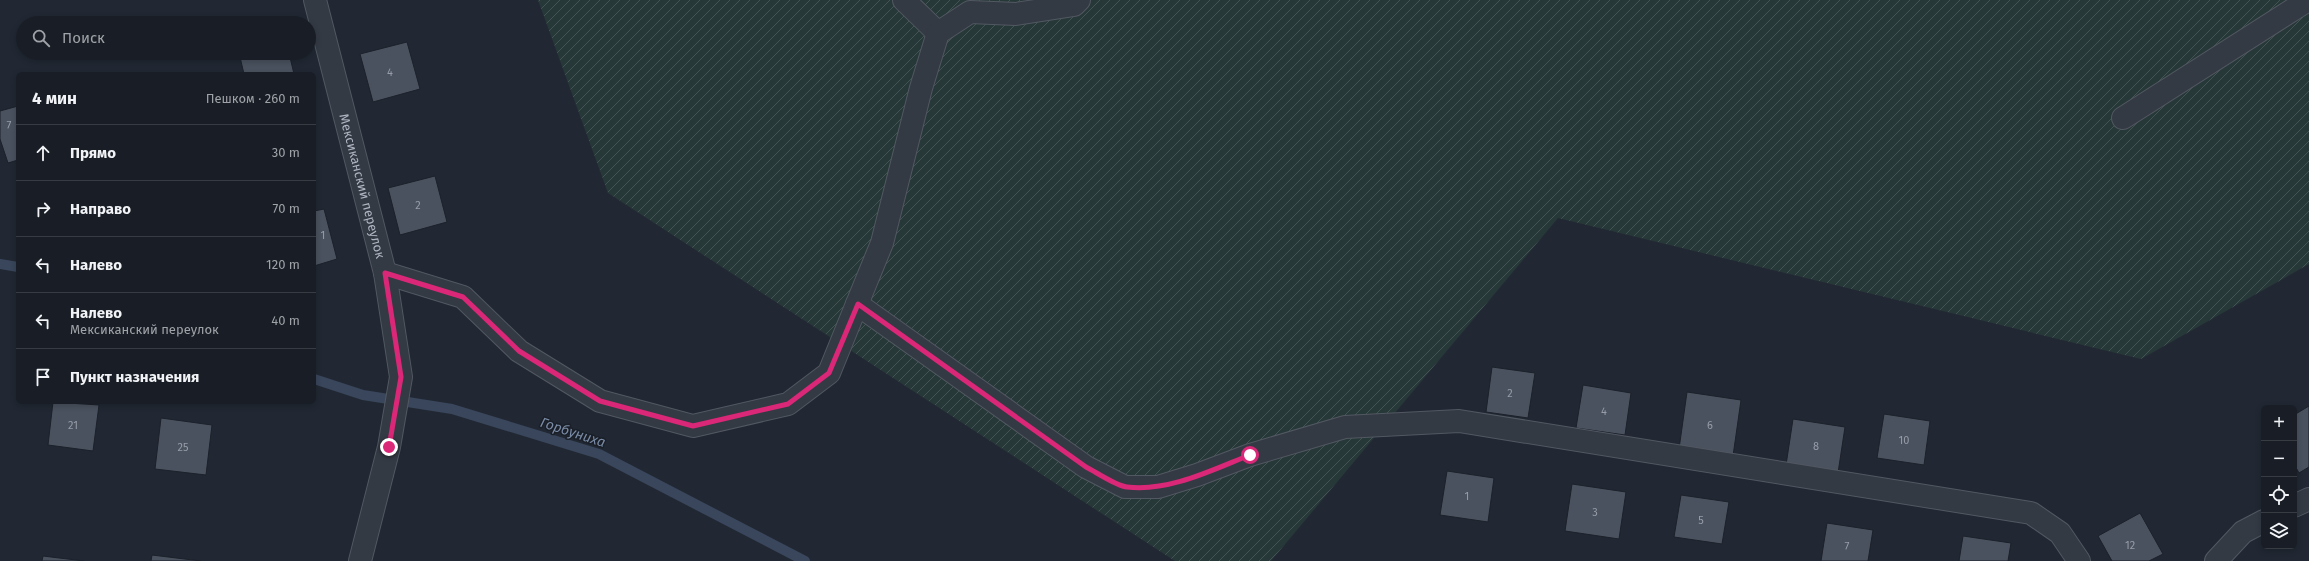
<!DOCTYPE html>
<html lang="ru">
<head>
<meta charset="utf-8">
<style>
	body { margin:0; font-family:"Fira Sans",sans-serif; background:#262b32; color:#f1f3f6 }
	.controls { position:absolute; right:12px; bottom:12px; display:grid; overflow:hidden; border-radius:6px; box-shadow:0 2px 6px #0003 }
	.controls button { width:36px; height:36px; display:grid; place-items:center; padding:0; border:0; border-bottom:1px solid #373c43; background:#191e26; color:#f1f3f6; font:20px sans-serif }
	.stop { position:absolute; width:12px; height:12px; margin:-9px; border:3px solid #db2777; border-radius:50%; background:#fff }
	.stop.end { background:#db2777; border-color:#fff; box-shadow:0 1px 4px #0008 }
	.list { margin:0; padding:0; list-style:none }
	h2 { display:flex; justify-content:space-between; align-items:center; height:52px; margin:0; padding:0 16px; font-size:17px }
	h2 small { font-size:13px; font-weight:400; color:#9fa2a7 }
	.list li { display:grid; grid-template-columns:26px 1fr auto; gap:12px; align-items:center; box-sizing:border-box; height:56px; padding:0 16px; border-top:1px solid #373c43 }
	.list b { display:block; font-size:15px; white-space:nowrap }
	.list p { margin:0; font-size:13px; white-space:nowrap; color:#9fa2a7 }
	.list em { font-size:13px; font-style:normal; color:#9fa2a7 }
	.icon { flex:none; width:22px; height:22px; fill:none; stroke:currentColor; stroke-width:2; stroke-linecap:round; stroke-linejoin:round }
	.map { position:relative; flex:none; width:2309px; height:561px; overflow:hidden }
	.search { position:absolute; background:#191e26; box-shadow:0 2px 6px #0003; left:16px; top:16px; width:300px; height:44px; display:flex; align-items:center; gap:10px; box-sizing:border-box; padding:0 14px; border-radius:22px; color:#9fa2a7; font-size:15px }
	.panel { position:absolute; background:#191e26; box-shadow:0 2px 6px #0003; left:16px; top:72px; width:300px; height:332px; border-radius:6px }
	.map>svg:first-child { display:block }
	.garden { fill:url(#garden-furrows) }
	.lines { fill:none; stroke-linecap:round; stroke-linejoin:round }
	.stream { stroke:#39465b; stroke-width:10 }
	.building { fill:#4a525f; stroke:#1c212a }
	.street-casing { stroke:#525862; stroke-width:24 }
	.street { stroke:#343a44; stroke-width:22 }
	.route { stroke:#db2777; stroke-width:5 }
	.labels { text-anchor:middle; stroke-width:3; stroke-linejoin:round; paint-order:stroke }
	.number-label { font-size:11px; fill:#969ca8 }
	.street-label { font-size:13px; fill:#afb5c1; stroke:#1a1f28 }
	.water-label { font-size:14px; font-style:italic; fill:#7a8ba6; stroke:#1a1f28 }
</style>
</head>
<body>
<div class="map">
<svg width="2309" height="561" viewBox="0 0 2309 561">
	<defs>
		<pattern id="garden-furrows" width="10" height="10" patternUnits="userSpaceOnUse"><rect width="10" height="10" fill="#273838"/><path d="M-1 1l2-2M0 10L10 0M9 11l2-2" fill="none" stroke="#445353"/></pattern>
	</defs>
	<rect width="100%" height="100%" fill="#212833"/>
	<path class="garden" d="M 538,0 L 2309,0 L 2309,264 L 2141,359 L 1558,218 L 1271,561 L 1175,561 L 608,193 Z"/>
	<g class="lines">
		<path class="stream" d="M 0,264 L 18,267
			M 314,379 L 363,395 L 452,409 L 599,454 L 805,561"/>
	</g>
	<path class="building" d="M 407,42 L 420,89 L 373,102 L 360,54 Z
		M 254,53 L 289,53 L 294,74 L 244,74 L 240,57 Z
		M 18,106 L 18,160 L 8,163 L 0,139 L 0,111 Z
		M 435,176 L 447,222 L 400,235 L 388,188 Z
		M 324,209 L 337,259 L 314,266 L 314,211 Z
		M 1492,367 L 1535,373 L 1528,418 L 1486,412 Z
		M 1583,385 L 1631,393 L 1625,435 L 1576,428 Z
		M 1687,392 L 1741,400 L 1733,456 L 1679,449 Z
		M 53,402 L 99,405 L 93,451 L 48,445 Z
		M 2309,406 L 2309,467 L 2299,473 L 2294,464 L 2294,415 Z
		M 1884,414 L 1930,421 L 1924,465 L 1877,458 Z
		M 161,418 L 212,425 L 206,475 L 155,469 Z
		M 1793,419 L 1845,427 L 1838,473 L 1786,465 Z
		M 1447,471 L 1494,478 L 1488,522 L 1440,515 Z
		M 1572,484 L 1626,492 L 1619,539 L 1565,531 Z
		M 1681,495 L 1729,502 L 1722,544 L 1674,537 Z
		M 2140,513 L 2163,554 L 2149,561 L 2112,561 L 2098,536 Z
		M 1827,523 L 1873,530 L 1868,561 L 1821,561 Z
		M 1963,536 L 2011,543 L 2008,561 L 1959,561 Z
		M 152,555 L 201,561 L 151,561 Z
		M 43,556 L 84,561 L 42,561 Z"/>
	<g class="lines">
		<defs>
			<g id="street">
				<path id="s1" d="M 315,0 L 385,273 L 401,377 L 389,447 L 360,561"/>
				<path d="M 904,0 L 938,33"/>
				<path d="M 2123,118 L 2308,0"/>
				<path d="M 385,273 L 463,297 L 519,351 L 600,401 L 693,426 L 788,404 L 829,373 L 857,304 L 882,243 L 921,88 L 938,33 L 970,12 L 1016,14 L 1074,5 L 1079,0"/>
				<path d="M 857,304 L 1086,467 L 1125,487 L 1158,487 L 1197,475 L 1250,455 L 1345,427 L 1459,421 L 2031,513 L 2060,533 L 2079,561"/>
				<path d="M 2294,506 L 2309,499"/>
				<path d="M 2216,561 L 2243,532 L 2264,521"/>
			</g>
		</defs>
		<use href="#street" class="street-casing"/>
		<use href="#street" class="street"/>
	</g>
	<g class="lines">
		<path class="route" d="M 389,447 L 401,377 L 385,273 L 463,297 L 519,351 L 600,401 L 693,426 L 788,404 L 829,373 L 858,304 L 1086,467 C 1096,472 1116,486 1127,487 C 1169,492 1212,470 1250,455"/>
	</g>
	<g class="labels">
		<g class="number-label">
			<text x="390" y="76">4</text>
			<text x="9" y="129">7</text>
			<text x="418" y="209">2</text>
			<text x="323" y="239">1</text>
			<text x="1510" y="397">2</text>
			<text x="1604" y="415">4</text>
			<text x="73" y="429">21</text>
			<text x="1710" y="429">6</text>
			<text x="1904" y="444">10</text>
			<text x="1816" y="450">8</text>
			<text x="183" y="451">25</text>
			<text x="1467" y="500">1</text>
			<text x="1595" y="516">3</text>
			<text x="1701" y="524">5</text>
			<text x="2130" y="549">12</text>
			<text x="1847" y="550">7</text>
		</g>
		<g class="street-label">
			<text dy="5" stroke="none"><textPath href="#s1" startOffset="192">Мексиканский переулок</textPath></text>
		</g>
		<g class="water-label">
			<text transform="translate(573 432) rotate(18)" y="5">Горбуниха</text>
		</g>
	</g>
</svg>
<div class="controls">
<button>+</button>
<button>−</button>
<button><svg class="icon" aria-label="locate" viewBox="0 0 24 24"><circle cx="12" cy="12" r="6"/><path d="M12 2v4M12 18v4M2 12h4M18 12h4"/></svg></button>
<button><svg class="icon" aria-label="layers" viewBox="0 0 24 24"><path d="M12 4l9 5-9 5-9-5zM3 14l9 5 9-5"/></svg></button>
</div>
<div class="stop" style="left:1250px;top:455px"></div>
<div class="stop end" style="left:389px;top:447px"></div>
<div class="search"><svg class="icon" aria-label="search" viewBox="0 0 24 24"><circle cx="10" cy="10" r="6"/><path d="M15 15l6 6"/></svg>Поиск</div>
<section class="panel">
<h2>4 мин<small>Пешком · 260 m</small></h2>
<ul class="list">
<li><svg class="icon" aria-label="ahead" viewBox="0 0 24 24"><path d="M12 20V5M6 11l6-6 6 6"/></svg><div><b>Прямо</b></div><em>30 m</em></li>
<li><svg class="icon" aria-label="right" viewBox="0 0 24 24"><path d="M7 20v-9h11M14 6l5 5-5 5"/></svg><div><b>Направо</b></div><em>70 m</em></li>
<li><svg class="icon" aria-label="left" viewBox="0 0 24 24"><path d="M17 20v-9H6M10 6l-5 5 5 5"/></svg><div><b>Налево</b></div><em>120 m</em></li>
<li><svg class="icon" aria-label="left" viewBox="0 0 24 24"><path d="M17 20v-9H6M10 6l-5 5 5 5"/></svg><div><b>Налево</b><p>Мексиканский переулок</p></div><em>40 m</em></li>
<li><svg class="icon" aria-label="arrive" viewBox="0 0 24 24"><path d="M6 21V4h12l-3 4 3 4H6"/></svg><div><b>Пункт назначения</b></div></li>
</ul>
</section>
</div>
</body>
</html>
